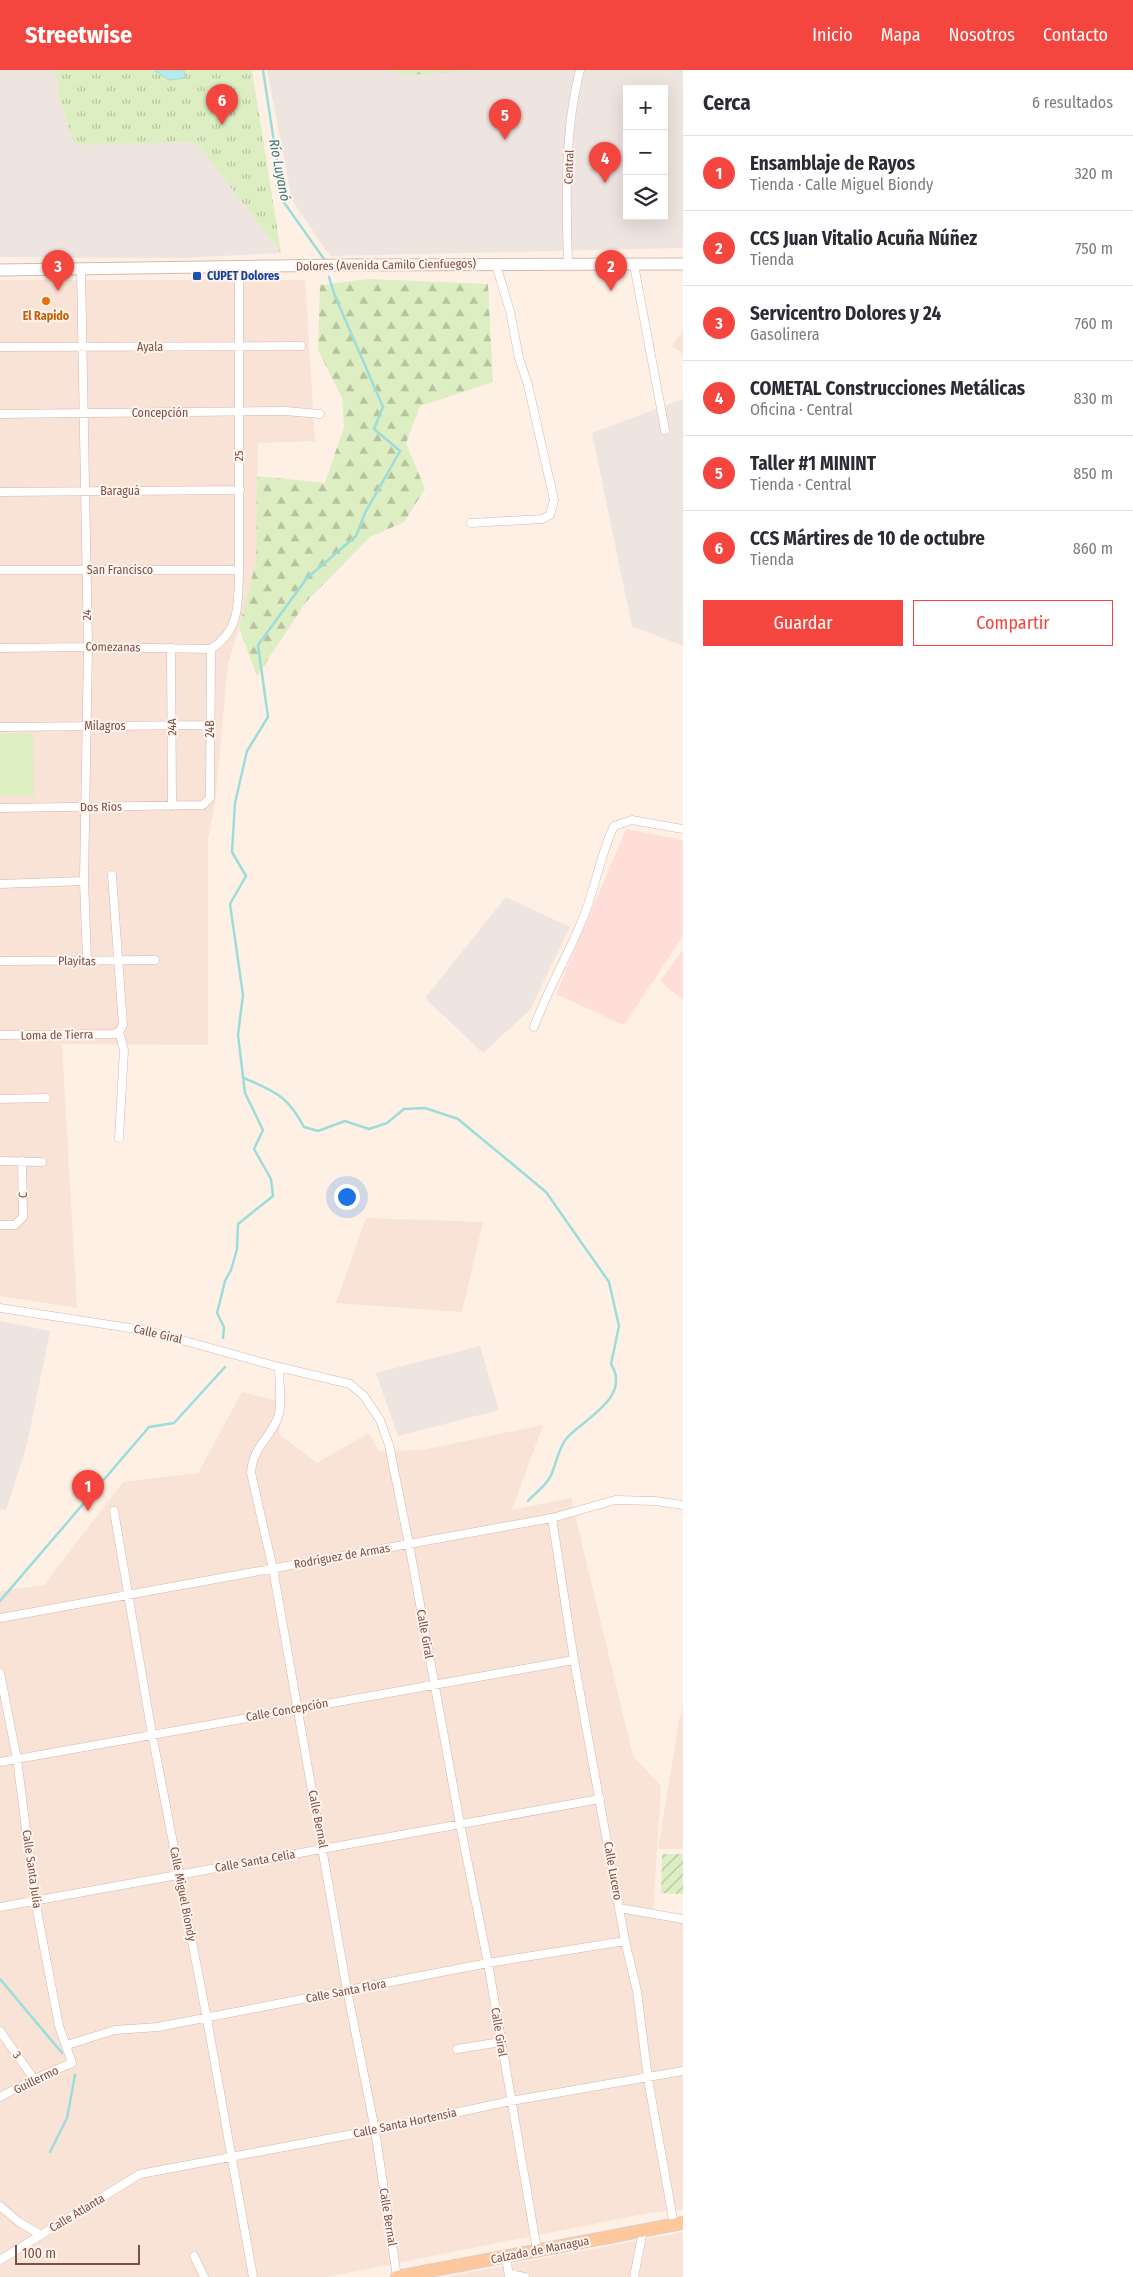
<!DOCTYPE html>
<html lang="es">
<head>
<meta charset="utf-8">
<style>
	body { margin:0; font-family:"Fira Sans Condensed",sans-serif; background:#f2f2f3; color:#2b2b33 }
	.controls { position:absolute; right:15px; top:15px; display:grid; overflow:hidden; border-radius:0px; box-shadow:0 5px 20px #0002 }
	.controls button { width:45px; height:45px; display:grid; place-items:center; padding:0; border:0; border-bottom:1px solid #e1e1e2; background:#fff; color:#2b2b33; font:25px sans-serif }
	.scale { position:absolute; left:15px; bottom:12px; width:125px; box-sizing:border-box; padding-left:5px; border:2px solid #7b5047; border-top:0; font-size:14px; line-height:18px; white-space:nowrap; color:#7b5047; -webkit-text-stroke:4px #fff5ee; paint-order:stroke }
	.you { position:absolute; left:346px; top:1126px; width:18px; height:18px; margin:-12px; border:4px solid #fff; border-radius:50%; background:#1a73e8; box-shadow:0 0 0 8px #1a73e833 }
	.badge { display:grid; place-items:center; width:32px; height:32px; border-radius:50%; background:#f4463e; color:#fff; font-size:16px; font-weight:700 }
	.pin { position:absolute; translate:-50% -41px; filter:drop-shadow(0 1px 2px #0008) }
	.pin::after { content:''; position:absolute; top:26px; width:18px; height:15px; background:inherit; clip-path:polygon(0 0,100% 0,50% 100%) }
	.list { margin:0; padding:0; list-style:none }
	h2 { display:flex; justify-content:space-between; align-items:center; height:65px; margin:0; padding:0 20px; font-size:21px }
	h2 small { font-size:16px; font-weight:400; color:#7c7c81 }
	.list li { display:grid; grid-template-columns:32px 1fr auto; gap:15px; align-items:center; box-sizing:border-box; height:75px; padding:0 20px; border-top:1px solid #e1e1e2 }
	.list b { display:block; font-size:19px; white-space:nowrap }
	.list p { margin:0; font-size:16px; white-space:nowrap; color:#7c7c81 }
	.list em { font-size:16px; font-style:normal; color:#7c7c81 }
	.actions { display:flex; gap:10px; padding:15px 20px }
	.actions a { flex:1; padding:11px 0; border:1px solid #f4463e; border-radius:0px; text-align:center; font-size:18px; color:#f4463e }
	.actions .main { background:#f4463e; color:#fff }
	.icon { flex:none; width:28px; height:28px; fill:none; stroke:currentColor; stroke-width:2; stroke-linecap:round; stroke-linejoin:round }
	.map { position:relative; flex:none; width:683px; height:2207px; overflow:hidden }
	header { display:flex; align-items:center; gap:30px; box-sizing:border-box; height:70px; padding:0 25px; background:#f4463e; color:#fff }
	header strong { font-size:24px }
	nav { display:flex; gap:28px; margin-inline-start:auto; font-size:18px }
	main { display:flex }
	aside { flex:1; background:#fff }
	.map>svg:first-child { display:block }
	.residential { fill:#f9e3d6 }
	.commercial { fill:#ffddd9 }
	.industrial { fill:#eee4e0; fill-rule:evenodd }
	.grass { fill:url(#grass-tufts) }
	.forest { fill:url(#forest-firs) }
	.park { fill:#dceec2 }
	.garden { fill:url(#garden-furrows) }
	.water { fill:#b7ebe9; stroke:#9cdddc }
	.lines { fill:none; stroke-linecap:round; stroke-linejoin:round }
	.stream { stroke:#9cdddc; stroke-width:2.5 }
	.minor-casing { stroke:#d4b7ac; stroke-width:9 }
	.secondary-casing { stroke:#dab8ac; stroke-width:13 }
	.primary-casing { stroke:#dacecb; stroke-width:14 }
	.minor { stroke:#fff; stroke-width:8 }
	.secondary { stroke:#fff; stroke-width:11 }
	.primary { stroke:#ffc89c; stroke-width:12 }
	.transit-dot { fill:#1a4fb4; stroke:#fff5ee; stroke-width:2 }
	.food-dot { fill:#e8710a; stroke:#fff5ee; stroke-width:2 }
	.labels { text-anchor:middle; stroke-width:4; stroke-linejoin:round; paint-order:stroke }
	.street-label { font-size:12px; fill:#7b5047; stroke:#fff5ee }
	.transit-label { font-size:12px; font-weight:bold; fill:#164399; stroke:#fff5ee; text-anchor:start }
	.food-label { font-size:12px; font-weight:bold; fill:#c56008; stroke:#fff5ee }
	.water-label { font-size:14px; font-style:italic; fill:#367a79; stroke:#fff5ee }
</style>
</head>
<body>
<header>
<strong>Streetwise</strong>
<nav><a>Inicio</a><a>Mapa</a><a>Nosotros</a><a>Contacto</a></nav>
</header>
<main>
<div class="map">
<svg width="683" height="2207" viewBox="0 0 683 2207">
	<defs>
		<pattern id="grass-tufts" width="24" height="20" patternUnits="userSpaceOnUse" patternTransform="scale(1.25)"><rect width="24" height="20" fill="#dceec2"/><path d="M3 7l-1-3M5 7V3M7 7l1-3M15 17l-1-3M17 17v-4M19 17l1-3" fill="none" stroke="#b7c39f"/></pattern>
		<pattern id="forest-firs" width="22" height="20" patternUnits="userSpaceOnUse" patternTransform="scale(1.25)"><rect width="22" height="20" fill="#dceec2"/><path d="M5 1l3.5 6h-7zM16 11l3.5 6h-7z" fill="#b7c39f"/></pattern>
		<pattern id="garden-furrows" width="10" height="10" patternUnits="userSpaceOnUse" patternTransform="scale(1.25)"><rect width="10" height="10" fill="#dceec2"/><path d="M-1 1l2-2M0 10L10 0M9 11l2-2" fill="none" stroke="#b7c39f"/></pattern>
	</defs>
	<rect width="100%" height="100%" fill="#fef0e5"/>
	<path class="residential" d="M 0,210 L 305,210 L 315,371 L 258,373 L 256,492 L 247,532 L 228,594 L 215,733 L 208,769 L 208,975 L 62,974 L 77,1238 L 0,1226 Z
		M 683,260 L 683,284 L 672,276 Z
		M 366,1148 L 483,1152 L 462,1242 L 336,1233 Z
		M 242,1322 L 282,1332 L 279,1364 L 317,1393 L 369,1363 L 379,1381 L 422,1380 L 543,1355 L 512,1440 L 571,1428 L 633,1686 L 661,1716 L 653,1842 L 683,1850 L 683,2139 L 649,2143 L 326,2207 L 0,2207 L 0,1521 L 44,1515 L 123,1412 L 198,1403 Z
		M 683,1640 L 683,1779 L 658,1779 L 679,1650 Z
		M 683,2162 L 683,2207 L 446,2207 L 461,2204 Z"/>
	<path class="commercial" d="M 626,759 L 683,770 L 683,866 L 624,955 L 556,924 Z
		M 683,880 L 683,930 L 660,911 Z"/>
	<path class="industrial" d="M 0,0 L 56,0 L 58,23 L 74,75 L 196,72 L 281,183 L 182,188 L 0,187 Z
		M 267,0 L 683,0 L 683,178 L 330,186 L 292,130 ZM 627,19 L 664,19 L 664,146 L 627,146 Z
		M 683,329 L 683,576 L 632,556 L 592,363 Z
		M 506,827 L 570,857 L 530,940 L 483,983 L 425,928 Z
		M 0,1251 L 50,1261 L 27,1374 L 6,1440 L 0,1439 Z
		M 480,1276 L 499,1340 L 398,1366 L 376,1303 Z"/>
	<path class="grass" d="M 56,0 L 252,0 L 281,183 L 196,72 L 74,75 L 58,23 Z"/>
	<path class="forest" d="M 387,0 L 481,0 L 407,5 Z
		M 369,209 L 488,214 L 493,312 L 420,336 L 406,373 L 425,419 L 404,452 L 370,467 L 306,532 L 257,606 L 239,558 L 256,492 L 257,406 L 325,413 L 344,357 L 342,328 L 318,280 L 320,215 Z"/>
	<path class="park" d="M 33,663 L 34,726 L 0,726 L 0,664 Z"/>
	<path class="garden" d="M 662,1784 L 683,1784 L 683,1824 L 661,1823 Z"/>
	<path class="water" d="M 154,0 L 184,0 L 185,8 L 169,10 Z"/>
	<g class="lines">
		<path class="stream" d="M 263,0 L 283,131 L 324,189
			M 244,1008 C 275,1022 287,1025 304,1057 L 318,1061 L 345,1051 L 369,1059 L 387,1053 L 404,1039 L 425,1038 L 458,1049 L 546,1122 L 609,1212 L 619,1256 L 611,1294 C 632,1328 583,1349 566,1369 C 557,1381 556,1397 549,1409 C 544,1417 534,1424 528,1431
			M 223,1268 L 224,1257 L 217,1243 L 225,1211 L 231,1200 L 237,1179 L 238,1154 L 273,1126 L 271,1109 L 254,1079 L 263,1060 L 245,1023 L 238,965 L 243,925 L 230,834 L 246,806 L 232,782 L 235,733 L 247,681 L 268,647 L 258,575 L 307,508 L 356,466 L 365,443 L 400,381 L 374,359 L 383,337 L 335,226 L 329,207
			M 0,1531 L 149,1357 L 174,1353 L 225,1297
			M 0,1909 L 62,1983
			M 50,2082 L 67,2048 L 75,2005"/>
		<defs>
			<path id="minor" d="M 568,194 C 566,130 564,62 580,0
				M 634,195 L 665,360
				M 81,199 L 88,577 L 84,811 L 87,890
				M 0,277 L 301,276
				M 0,344 L 285,341 L 320,344
				M 0,422 L 240,420
				M 471,453 L 542,449 L 550,445 L 554,430 L 528,315 L 519,288 L 510,241 L 496,195
				M 0,500 L 239,500
				M 0,578 L 88,577 L 211,579 C 241,560 238,532 239,500 L 239,197
				M 171,578 L 172,736
				M 0,657 L 210,655
				M 0,738 L 203,735 L 210,728 L 211,579
				M 0,814 L 84,811
				M 0,891 L 155,890
				M 534,957 C 547,921 566,889 581,853 C 595,822 599,787 614,756 L 632,750 L 683,759
				M 119,962 L 124,980 L 119,1068
				M 0,965 L 114,964 L 119,962 L 123,955 L 112,805
				M 0,1029 L 46,1028
				M 0,1091 L 42,1092
				M 0,1155 L 15,1155 L 23,1147 L 22,1091
				M 0,1238 L 149,1261 L 279,1297 L 350,1314 L 364,1326 L 380,1350 L 389,1375 L 409,1474 L 460,1754 L 488,1893 L 537,2180
				M 279,1297 C 279,1312 282,1330 279,1344 C 273,1367 253,1374 251,1403 L 273,1499 L 347,1920 L 375,2060 L 397,2207
				M 114,1441 L 152,1664 L 207,1949 L 253,2207
				M 552,1448 L 574,1590 L 625,1871 L 637,1921 L 648,2009 L 674,2155
				M 0,1548 L 552,1448 L 615,1430 L 655,1431 L 683,1435
				M 0,1603 L 17,1689 L 35,1830 L 59,1956 L 72,1993 L 34,2009 L 0,2027
				M 0,1692 L 574,1590
				M 0,1837 L 600,1729
				M 619,1838 L 683,1849
				M 0,1961 L 34,2009
				M 67,1975 L 115,1960 L 158,1957 L 488,1893 L 625,1871
				M 457,1979 L 501,1972
				M 0,2136 L 19,2152 L 41,2165
				M 194,2186 L 204,2207
				M 506,2186 L 509,2207
				M 0,2190 L 140,2104 L 375,2060 L 511,2031 L 683,2001
				M 509,2204 L 525,2207
				M 634,2207 L 643,2161"/>
			<path id="secondary" d="M 0,200 L 347,195 L 683,194"/>
			<path id="primary" d="M 397,2207 L 683,2153"/>
		</defs>
		<use href="#minor" class="minor-casing"/>
		<use href="#secondary" class="secondary-casing"/>
		<use href="#primary" class="primary-casing"/>
		<use href="#minor" class="minor"/>
		<use href="#secondary" class="secondary"/>
		<use href="#primary" class="primary"/>
	</g>
	<rect class="transit-dot" x="192" y="201" width="10" height="10" rx="2.5"/>
	<circle class="food-dot" cx="46" cy="231" r="5"/>
	<g class="labels">
		<g class="street-label">
			<text transform="translate(569 97) rotate(-88)" y="4">Central</text>
			<text transform="translate(386 195) rotate(-1)" y="4">Dolores (Avenida Camilo Cienfuegos)</text>
			<text x="150" y="281">Ayala</text>
			<text x="160" y="347">Concepción</text>
			<text transform="translate(239 386) rotate(-91)" y="4">25</text>
			<text x="120" y="425">Baraguá</text>
			<text x="120" y="504">San Francisco</text>
			<text transform="translate(87 545) rotate(-91)" y="4">24</text>
			<text transform="translate(113 577) rotate(1)" y="4">Comezanas</text>
			<text x="105" y="660">Milagros</text>
			<text transform="translate(172 657) rotate(-91)" y="4">24A</text>
			<text transform="translate(210 659) rotate(-90)" y="4">24B</text>
			<text transform="translate(101 737) rotate(-1)" y="4">Dos Ríos</text>
			<text transform="translate(77 891) rotate(1)" y="4">Playitas</text>
			<text transform="translate(57 965) rotate(-1)" y="4">Loma de Tierra</text>
			<text transform="translate(23 1125) rotate(-91)" y="4">C</text>
			<text transform="translate(158 1264) rotate(13)" y="4">Calle Giral</text>
			<text transform="translate(342 1486) rotate(-10)" y="4">Rodríguez de Armas</text>
			<text transform="translate(425 1564) rotate(80)" y="4">Calle Giral</text>
			<text transform="translate(287 1640) rotate(-10)" y="4">Calle Concepción</text>
			<text transform="translate(318 1749) rotate(79)" y="4">Calle Bernal</text>
			<text transform="translate(255 1791) rotate(-10)" y="4">Calle Santa Celia</text>
			<text transform="translate(32 1799) rotate(82)" y="4">Calle Santa Julia</text>
			<text transform="translate(613 1801) rotate(80)" y="4">Calle Lucero</text>
			<text transform="translate(183 1824) rotate(79)" y="4">Calle Miguel Biondy</text>
			<text transform="translate(346 1921) rotate(-11)" y="4">Calle Santa Flora</text>
			<text transform="translate(499 1962) rotate(81)" y="4">Calle Giral</text>
			<text transform="translate(17 1985) rotate(55)" y="4">3</text>
			<text transform="translate(36 2010) rotate(-26)" y="4">Guillermo</text>
			<text transform="translate(405 2053) rotate(-12)" y="4">Calle Santa Hortensia</text>
			<text transform="translate(77 2143) rotate(-31)" y="4">Calle Atlanta</text>
			<text transform="translate(388 2147) rotate(81)" y="4">Calle Bernal</text>
			<text transform="translate(540 2180) rotate(-11)" y="4">Calzada de Managua</text>
		</g>
		<g class="transit-label">
			<text x="207" y="210">CUPET Dolores</text>
		</g>
		<g class="food-label">
			<text x="46" y="250">El Rapido</text>
		</g>
		<g class="water-label">
			<text transform="translate(280 100) rotate(79)" y="5">Río Luyanó</text>
		</g>
	</g>
</svg>
<div class="controls">
<button>+</button>
<button>−</button>
<button><svg class="icon" aria-label="layers" viewBox="0 0 24 24"><path d="M12 4l9 5-9 5-9-5zM3 14l9 5 9-5"/></svg></button>
</div>
<div class="scale">100 m</div>
<div class="you"></div>
<div class="pin badge" style="left:88px;top:1441px">1</div>
<div class="pin badge" style="left:611px;top:221px">2</div>
<div class="pin badge" style="left:58px;top:221px">3</div>
<div class="pin badge" style="left:605px;top:113px">4</div>
<div class="pin badge" style="left:505px;top:70px">5</div>
<div class="pin badge" style="left:222px;top:55px">6</div>
</div>
<aside>
<h2>Cerca<small>6 resultados</small></h2>
<ul class="list">
<li><span class="badge">1</span><div><b>Ensamblaje de Rayos</b><p>Tienda · Calle Miguel Biondy</p></div><em>320 m</em></li>
<li><span class="badge">2</span><div><b>CCS Juan Vitalio Acuña Núñez</b><p>Tienda</p></div><em>750 m</em></li>
<li><span class="badge">3</span><div><b>Servicentro Dolores y 24</b><p>Gasolinera</p></div><em>760 m</em></li>
<li><span class="badge">4</span><div><b>COMETAL Construcciones Metálicas</b><p>Oficina · Central</p></div><em>830 m</em></li>
<li><span class="badge">5</span><div><b>Taller #1 MININT</b><p>Tienda · Central</p></div><em>850 m</em></li>
<li><span class="badge">6</span><div><b>CCS Mártires de 10 de octubre</b><p>Tienda</p></div><em>860 m</em></li>
</ul>
<div class="actions"><a class="main">Guardar</a><a>Compartir</a></div>
</aside>
</main>
</body>
</html>
